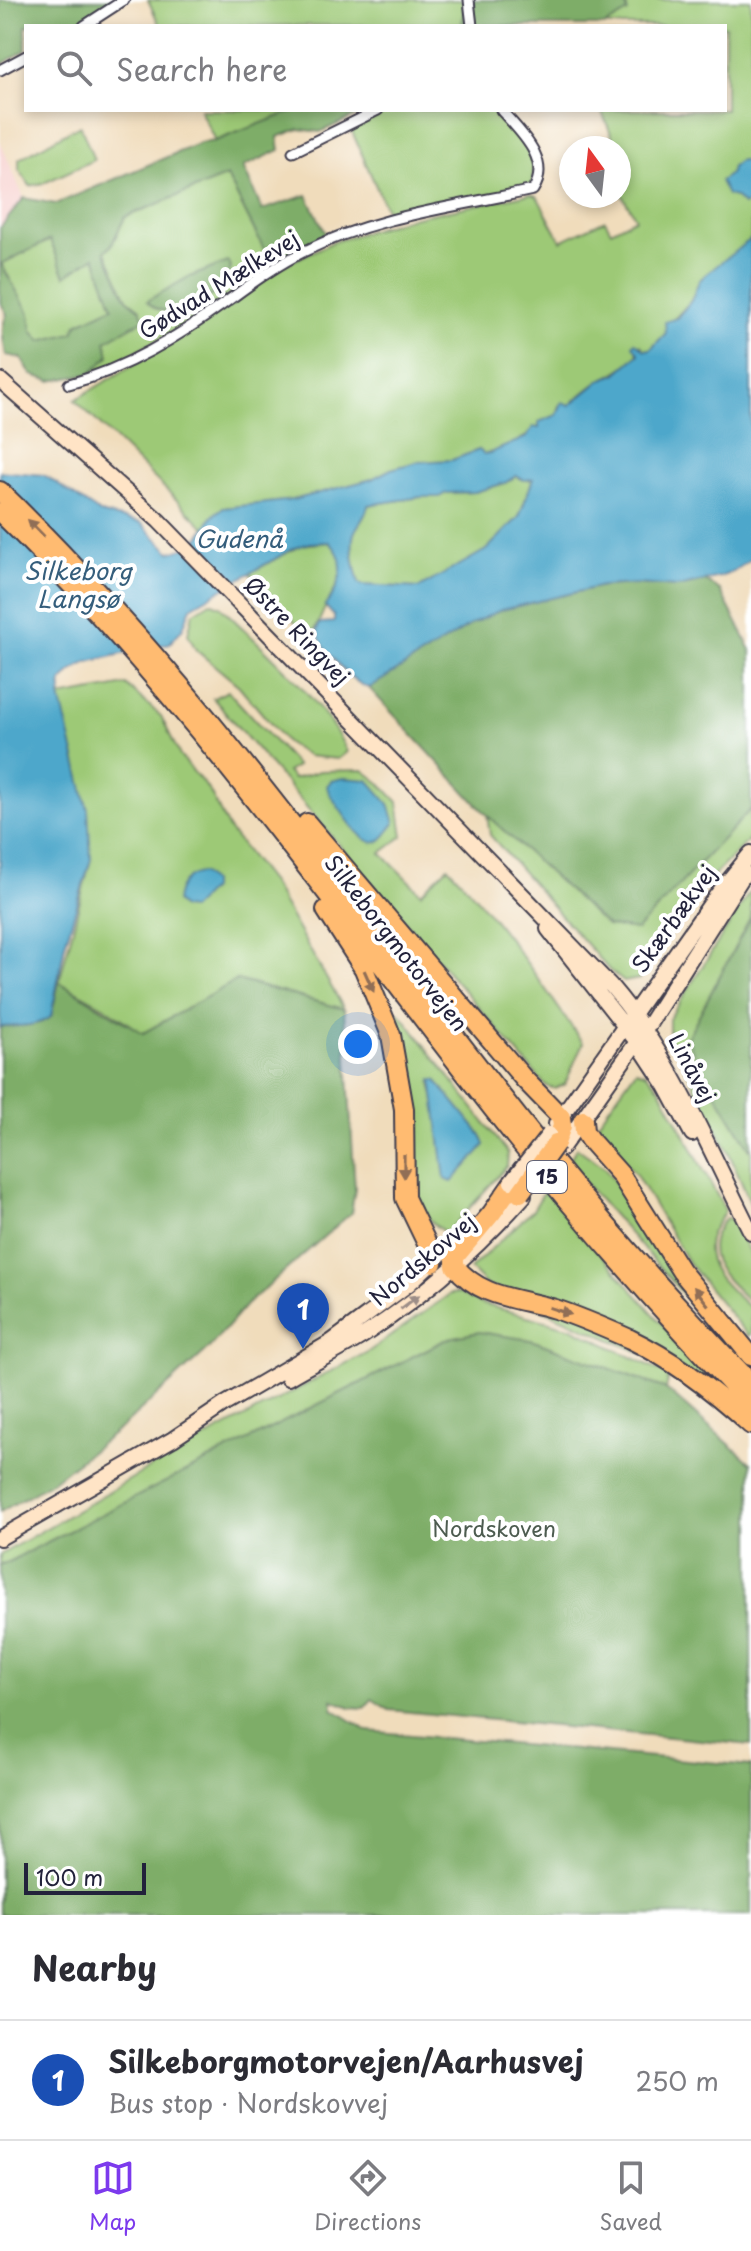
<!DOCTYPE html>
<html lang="en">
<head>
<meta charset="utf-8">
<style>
	body { margin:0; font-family:"Playpen Sans",sans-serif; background:#f2f2f3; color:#2b2b33 }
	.compass { position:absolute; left:559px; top:136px; width:72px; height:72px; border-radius:50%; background:#fff; box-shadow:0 4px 12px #0003; rotate:345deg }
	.scale { position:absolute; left:24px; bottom:20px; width:122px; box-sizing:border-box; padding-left:8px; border:4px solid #22223b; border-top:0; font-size:22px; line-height:28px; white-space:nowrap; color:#22223b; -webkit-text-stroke:6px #fff; paint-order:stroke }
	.you { position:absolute; left:358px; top:1044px; width:28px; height:28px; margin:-20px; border:6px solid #fff; border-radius:50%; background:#1a73e8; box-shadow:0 0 0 12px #1a73e833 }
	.badge { display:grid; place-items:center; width:52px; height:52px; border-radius:50%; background:#7c3aed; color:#fff; font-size:26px; font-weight:700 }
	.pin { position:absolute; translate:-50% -66px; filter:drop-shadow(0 2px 4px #0008) }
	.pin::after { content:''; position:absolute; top:42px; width:28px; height:24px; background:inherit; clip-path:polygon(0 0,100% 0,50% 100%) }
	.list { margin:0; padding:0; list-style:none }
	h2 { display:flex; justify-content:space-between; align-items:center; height:104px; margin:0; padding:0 32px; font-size:34px }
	h2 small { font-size:26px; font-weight:400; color:#7c7c81 }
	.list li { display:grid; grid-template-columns:52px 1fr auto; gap:24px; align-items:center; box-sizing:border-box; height:120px; padding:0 32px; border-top:2px solid #e1e1e2 }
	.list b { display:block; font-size:30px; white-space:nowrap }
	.list p { margin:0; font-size:26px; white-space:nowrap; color:#7c7c81 }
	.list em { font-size:26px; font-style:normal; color:#7c7c81 }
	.icon { flex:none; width:44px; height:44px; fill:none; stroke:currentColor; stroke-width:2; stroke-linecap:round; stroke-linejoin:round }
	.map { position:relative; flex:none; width:751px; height:1915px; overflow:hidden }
	.search { position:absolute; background:#fff; box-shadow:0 4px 12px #0003; left:24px; right:24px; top:24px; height:88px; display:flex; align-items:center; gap:20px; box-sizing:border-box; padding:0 28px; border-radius:0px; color:#7c7c81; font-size:30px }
	.sheet { height:224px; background:#fff }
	nav { display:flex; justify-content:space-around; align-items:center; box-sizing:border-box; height:112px; border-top:2px solid #e1e1e2; background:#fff; font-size:22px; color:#7c7c81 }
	nav a { display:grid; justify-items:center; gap:4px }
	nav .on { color:#7c3aed }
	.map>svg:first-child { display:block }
	.built { fill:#f7d0ce }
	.green { fill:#9dc976; stroke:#607658; stroke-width:2; fill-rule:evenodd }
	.forest { fill:#7ead67; stroke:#506851; stroke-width:2; fill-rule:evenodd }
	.water { fill:#4da7cb; stroke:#386483; stroke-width:2; fill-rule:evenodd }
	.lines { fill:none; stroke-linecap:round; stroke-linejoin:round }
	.street-casing { stroke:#413e4e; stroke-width:13 }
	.secondary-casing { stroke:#413e4e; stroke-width:18 }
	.highway-casing { stroke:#413e4e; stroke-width:22 }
	.street { stroke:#fff; stroke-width:9 }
	.secondary { stroke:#ffe4c6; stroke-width:14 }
	.highway { stroke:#ffbb71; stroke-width:18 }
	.secondary-bridge-casing { stroke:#413e4e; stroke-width:18; stroke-linecap:butt }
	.highway-bridge-casing { stroke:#413e4e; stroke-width:22; stroke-linecap:butt }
	.secondary-bridge { stroke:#ffe4c6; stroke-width:14 }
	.highway-bridge { stroke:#ffbb71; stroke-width:18 }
	.oneway { fill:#906e56 }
	.oneway2 { fill:#9c8d87 }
	.labels { text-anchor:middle; stroke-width:8; stroke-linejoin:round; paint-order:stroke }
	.shield { fill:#fff; stroke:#646476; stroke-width:2 }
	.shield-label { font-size:20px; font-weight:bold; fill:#22223b }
	.street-label { font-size:22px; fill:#22223b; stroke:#fff }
	.park-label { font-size:22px; fill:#4d5c50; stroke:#fff }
	.water-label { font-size:24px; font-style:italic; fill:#355e7c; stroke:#fff }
</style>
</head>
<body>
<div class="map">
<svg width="751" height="1915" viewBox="0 0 751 1915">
	<rect width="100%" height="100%" fill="#fff"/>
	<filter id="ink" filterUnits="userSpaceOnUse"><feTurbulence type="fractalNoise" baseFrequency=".0125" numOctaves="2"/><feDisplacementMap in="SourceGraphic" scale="16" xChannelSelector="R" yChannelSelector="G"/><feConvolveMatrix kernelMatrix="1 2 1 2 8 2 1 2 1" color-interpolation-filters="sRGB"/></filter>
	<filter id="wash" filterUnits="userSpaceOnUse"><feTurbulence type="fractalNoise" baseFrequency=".006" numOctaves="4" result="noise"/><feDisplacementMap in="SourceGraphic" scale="32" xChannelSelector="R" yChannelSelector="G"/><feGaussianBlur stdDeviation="1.8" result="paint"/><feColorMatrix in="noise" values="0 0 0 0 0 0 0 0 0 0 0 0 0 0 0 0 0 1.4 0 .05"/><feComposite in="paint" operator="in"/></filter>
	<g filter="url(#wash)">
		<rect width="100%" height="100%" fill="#f0dcbb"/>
		<path class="built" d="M 0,141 L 24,198 L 0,228 Z"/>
		<path class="green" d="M 148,0 L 463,0 L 463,25 L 160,26 Z
			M 624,0 L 751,0 L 751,239 L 699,281 L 691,301 L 672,321 L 666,333 L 651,349 L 645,350 L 641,345 C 636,364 617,371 602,380 C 591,386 580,396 570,405 L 560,404 L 557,415 L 540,422 L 539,428 C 522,439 504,450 484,454 L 479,450 L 452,460 L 417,462 L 391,469 L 372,479 L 293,500 L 223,508 L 214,515 L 206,529 L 75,400 L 232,305 L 257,283 L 288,263 L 333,242 L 406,219 L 530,194 L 537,196 L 561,241 L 605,220 L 611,231 L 636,218 L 619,190 L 619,148 L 612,148 L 616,145 L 601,110 L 725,110 L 725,26 L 604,26 L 627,12 Z
			M 200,110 L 296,110 L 215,141 Z
			M 387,110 L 496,110 C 517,135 541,150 531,186 L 389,216 L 350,127 Z
			M 80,125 L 94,160 L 44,183 L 30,186 L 19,169 L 19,159 Z
			M 227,176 L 271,263 C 216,308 155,345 90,374 L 106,341 L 140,309 L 127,299 L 105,250 L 111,246 L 125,217 Z
			M 51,240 L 95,257 L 114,307 L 77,324 L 74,333 L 41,341 L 32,331 L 29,314 L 1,263 Z
			M 516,476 L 525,480 L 533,479 L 519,517 L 486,550 L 419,588 L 362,585 L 359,583 C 355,569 348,542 356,529 C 362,519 366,516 368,505 L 421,497 L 439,497 L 446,493 L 475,492 L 505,483 Z
			M 329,542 C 351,560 339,584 327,604 C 320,616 319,627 309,637 L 250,573 L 301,545 Z
			M 210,602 L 220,606 C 260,646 325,701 347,752 L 338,759 L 307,756 L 286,742 L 239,686 L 196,650 L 188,634 L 193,613 Z
			M 126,685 L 161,716 L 180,756 L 209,790 L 228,828 L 272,884 L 344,1009 L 237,980 L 143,1033 L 105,1007 L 59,982 L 91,859 L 60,697 Z
			M 228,691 L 297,766 L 287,772 L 293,779 L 320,771 L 363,770 L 380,783 L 398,802 L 403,836 L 381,853 L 421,893 L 448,867 C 500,920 541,983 583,1043 L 565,1084 L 555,1089 L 546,1086 L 213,698 Z
			M 751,809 L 751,838 L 709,880 L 639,979 L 624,982 L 609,970 L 490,835 L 487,815 L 607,926 Z
			M 751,890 L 751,917 L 687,1038 L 697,1060 L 751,1151 L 751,1205 L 729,1153 L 669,1037 L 669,1019 Z
			M 394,1012 L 400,1013 L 508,1153 L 507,1166 L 447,1233 C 395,1207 424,1140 416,1096 C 410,1067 399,1041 394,1012 ZM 436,1080 L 481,1135 L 485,1145 L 445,1179 L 437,1110 L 431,1083 Z
			M 636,1070 L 646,1073 L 659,1087 L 725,1210 C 722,1219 713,1226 710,1236 C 700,1268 731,1290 751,1309 L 751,1334 L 748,1336 L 689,1264 L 635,1173 L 596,1131 L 595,1127 Z
			M 577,1148 L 604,1167 L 733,1344 L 729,1346 L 577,1174 L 577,1169 L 570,1158 Z
			M 545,1190 L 708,1376 L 703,1380 L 486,1285 L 470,1269 L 533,1210 Z
			M 726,1218 L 731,1219 L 751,1255 L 751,1303 C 725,1278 693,1254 726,1218 Z
			M 459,1293 L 482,1304 L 572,1328 L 669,1375 L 666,1389 L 531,1340 L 449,1338 L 0,1566 L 0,1555 L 165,1459 L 368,1352 L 450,1294 Z"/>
		<path class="forest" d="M 0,0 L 115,0 L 69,26 L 26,26 L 26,50 L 0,65 Z
			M 472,0 L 624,0 L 628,12 L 604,26 L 462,26 L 464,4 Z
			M 296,110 L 369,110 L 320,132 L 299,129 L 278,137 L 280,150 L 243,167 L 262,210 L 307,195 L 327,236 L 271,263 L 227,176 L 125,217 L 111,246 L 105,251 L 127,299 L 140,309 L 144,319 L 106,341 L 109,356 L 90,374 L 51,381 L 32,375 L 21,358 L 6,355 C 3,338 0,329 7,314 L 0,302 L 0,228 L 24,198 L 56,204 L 200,143 L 215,141 ZM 50,240 L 65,276 L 95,257 L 113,307 L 77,324 L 73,333 L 41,341 L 32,331 L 30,314 L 1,264 Z
			M 228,262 L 231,267 L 226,287 C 204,299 168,326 147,301 L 187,278 Z
			M 705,581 L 720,590 L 751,650 L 751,809 L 637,930 L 607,926 L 487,815 L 369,688 L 475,622 L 501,610 L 602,586 L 637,584 L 678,587 Z
			M 751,917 L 751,1151 L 696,1060 L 687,1038 Z
			M 237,980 L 344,1009 L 355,1189 L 351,1213 L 246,1305 L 208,1349 L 127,1423 L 53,1481 L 0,1512 L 0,1027 C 16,1026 37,1027 51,1017 L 59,982 L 143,1033 Z
			M 479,1332 L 531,1340 L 666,1389 L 751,1463 L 751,1745 L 389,1710 L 372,1699 L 365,1708 L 350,1707 L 333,1700 L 333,1709 L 368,1731 L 751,1766 L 751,1915 L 0,1915 L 0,1566 L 449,1338 Z"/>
		<path class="water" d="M 740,160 L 751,162 L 751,200 L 743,205 L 735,197 L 727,195 L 720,181 L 730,174 L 732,167 Z
			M 751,239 L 751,559 L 733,572 L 720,577 L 678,587 L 637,584 L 602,586 L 501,610 L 475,622 L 369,688 C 352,683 318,646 317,629 L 320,623 L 334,622 L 334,616 L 325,606 C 340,587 350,560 329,542 L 310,543 L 294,548 L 191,607 L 183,628 L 170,643 L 88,662 L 73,670 L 62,682 L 60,697 L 88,810 L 91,859 L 65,944 L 51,1017 C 37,1027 16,1026 0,1027 L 0,471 L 44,475 L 100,513 L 141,523 L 170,552 C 209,546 200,520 223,508 L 293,500 L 372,479 L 391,469 L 417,462 L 452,460 L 479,450 L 484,454 L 490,453 L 527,437 L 533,427 L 539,428 L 539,422 L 557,415 L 562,402 L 570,405 L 602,379 L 616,374 L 639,354 L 633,345 L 635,342 L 645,350 L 651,349 L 666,333 L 665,322 L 677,318 L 691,301 L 699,281 L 705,275 ZM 516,476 L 524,480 L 533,479 L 519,517 L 486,550 L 419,588 L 362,585 L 359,583 C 355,569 348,542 356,529 C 362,519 366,516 368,505 L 421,497 L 439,497 L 446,493 L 475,492 L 505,483 Z
			M 343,778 L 368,780 L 389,804 L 395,823 C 390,829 384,840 377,842 C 361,847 338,805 329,793 L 327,786 L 331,781 Z
			M 202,873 L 211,882 L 211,889 L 191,909 L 182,908 L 176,902 C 177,886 187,874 202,873 Z
			M 432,1080 L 436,1080 L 481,1135 L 485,1145 L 452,1182 L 445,1179 Z"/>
	</g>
	<g filter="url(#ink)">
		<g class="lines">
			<defs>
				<path id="street" d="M 469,0 L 472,26
					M 84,26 L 124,0
					M 0,70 L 26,56
					M 293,152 L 378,110
					M 69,384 C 126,369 178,337 226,302 C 251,284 275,266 303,252 C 375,216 455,207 533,190 C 553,160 518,130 501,110"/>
				<path id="secondary" d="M 0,380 L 159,521 L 611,986 C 673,1058 708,1148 751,1232
					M 548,929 L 637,1042 L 666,1086 L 692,1134
					M 556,1124 L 716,896 L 751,853
					M 561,1149 L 646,1029 L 745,873
					M 288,1378 C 313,1363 339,1351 364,1335 C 424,1296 476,1250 524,1196
					M 0,1538 L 173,1439 L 225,1404 L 331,1342 L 409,1284 L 471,1226"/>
				<path id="highway" d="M 0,491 C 214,698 378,946 565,1176 C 624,1248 686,1316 751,1383
					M 0,512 C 190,697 340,916 504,1123 C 582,1221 664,1314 751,1405
					M 307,823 L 524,1079 L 561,1117 L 562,1126 L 556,1143
					M 326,910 L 364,969 L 391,1035 L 404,1109 L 405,1198 L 432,1254 L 433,1263
					M 583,1120 L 584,1131 L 589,1139 L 620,1174 L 681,1271 L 751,1356
					M 522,1170 L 492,1213 L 455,1257 L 455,1266 C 480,1298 518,1298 555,1309 C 580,1317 605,1328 630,1339 C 674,1360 715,1392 751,1425"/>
			</defs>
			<use href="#street" class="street-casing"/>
			<use href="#secondary" class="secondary-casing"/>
			<use href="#highway" class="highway-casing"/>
			<use href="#street" class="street"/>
			<use href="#secondary" class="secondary"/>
			<use href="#highway" class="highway"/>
			<defs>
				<path id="secondary-bridge" d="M 511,1182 L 549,1134"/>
				<path id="highway-bridge" d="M 520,1193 L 556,1143"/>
			</defs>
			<use href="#secondary-bridge" class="secondary-bridge-casing"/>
			<use href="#highway-bridge" class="highway-bridge-casing"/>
			<use href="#secondary-bridge" class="secondary-bridge"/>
			<use href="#highway-bridge" class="highway-bridge"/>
		</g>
		<defs><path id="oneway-solid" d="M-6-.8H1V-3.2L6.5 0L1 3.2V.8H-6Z" transform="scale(2)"/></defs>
		<g class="oneway">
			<use href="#oneway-solid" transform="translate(36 528) rotate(-134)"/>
			<use href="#oneway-solid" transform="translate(369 981) rotate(66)"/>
			<use href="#oneway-solid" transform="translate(404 1166) rotate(90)"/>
			<use href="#oneway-solid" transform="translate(701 1296) rotate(-128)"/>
			<use href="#oneway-solid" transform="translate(560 1311) rotate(18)"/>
		</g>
		<use class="oneway2" href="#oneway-solid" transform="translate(410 1302) rotate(-37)"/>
	</g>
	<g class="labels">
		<rect class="shield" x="527" y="1161" width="40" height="32" rx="6"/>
		<g class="shield-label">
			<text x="547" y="1184">15</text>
		</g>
		<g class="street-label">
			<text transform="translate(219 285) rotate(-32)" y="8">Gødvad Mælkevej</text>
			<text transform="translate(297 631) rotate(46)" y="8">Østre Ringvej</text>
			<text transform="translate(674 919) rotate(-54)" y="8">Skærbækvej</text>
			<text transform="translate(396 943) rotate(52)" y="8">Silkeborgmotorvejen</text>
			<text transform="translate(692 1068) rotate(62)" y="8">Linåvej</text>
			<text transform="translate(423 1260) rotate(-40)" y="8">Nordskovvej</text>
		</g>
		<g class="park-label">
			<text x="494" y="1537">Nordskoven</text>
		</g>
		<g class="water-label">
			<text x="239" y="548">Gudenå</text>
			<text x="78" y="580">Silkeborg<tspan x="78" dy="28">Langsø</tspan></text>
		</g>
	</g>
</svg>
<svg class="compass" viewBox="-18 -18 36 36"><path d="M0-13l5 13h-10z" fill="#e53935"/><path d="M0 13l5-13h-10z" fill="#7c7c81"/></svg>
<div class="scale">100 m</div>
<div class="you"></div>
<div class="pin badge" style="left:303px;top:1349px;background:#1a4fb4">1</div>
<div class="search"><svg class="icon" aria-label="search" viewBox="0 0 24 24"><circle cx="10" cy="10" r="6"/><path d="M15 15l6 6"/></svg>Search here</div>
</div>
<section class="sheet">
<h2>Nearby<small></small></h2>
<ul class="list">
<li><span class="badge" style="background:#1a4fb4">1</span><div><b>Silkeborgmotorvejen/Aarhusvej</b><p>Bus stop · Nordskovvej</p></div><em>250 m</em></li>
</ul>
</section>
<nav>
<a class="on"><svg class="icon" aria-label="map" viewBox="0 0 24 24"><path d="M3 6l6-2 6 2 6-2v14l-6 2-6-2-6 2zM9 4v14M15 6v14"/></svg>Map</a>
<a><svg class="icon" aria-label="directions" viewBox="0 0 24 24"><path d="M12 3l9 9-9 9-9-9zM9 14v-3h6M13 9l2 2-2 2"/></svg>Directions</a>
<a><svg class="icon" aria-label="saved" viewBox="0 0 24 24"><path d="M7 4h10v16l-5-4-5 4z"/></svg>Saved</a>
</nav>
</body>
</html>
